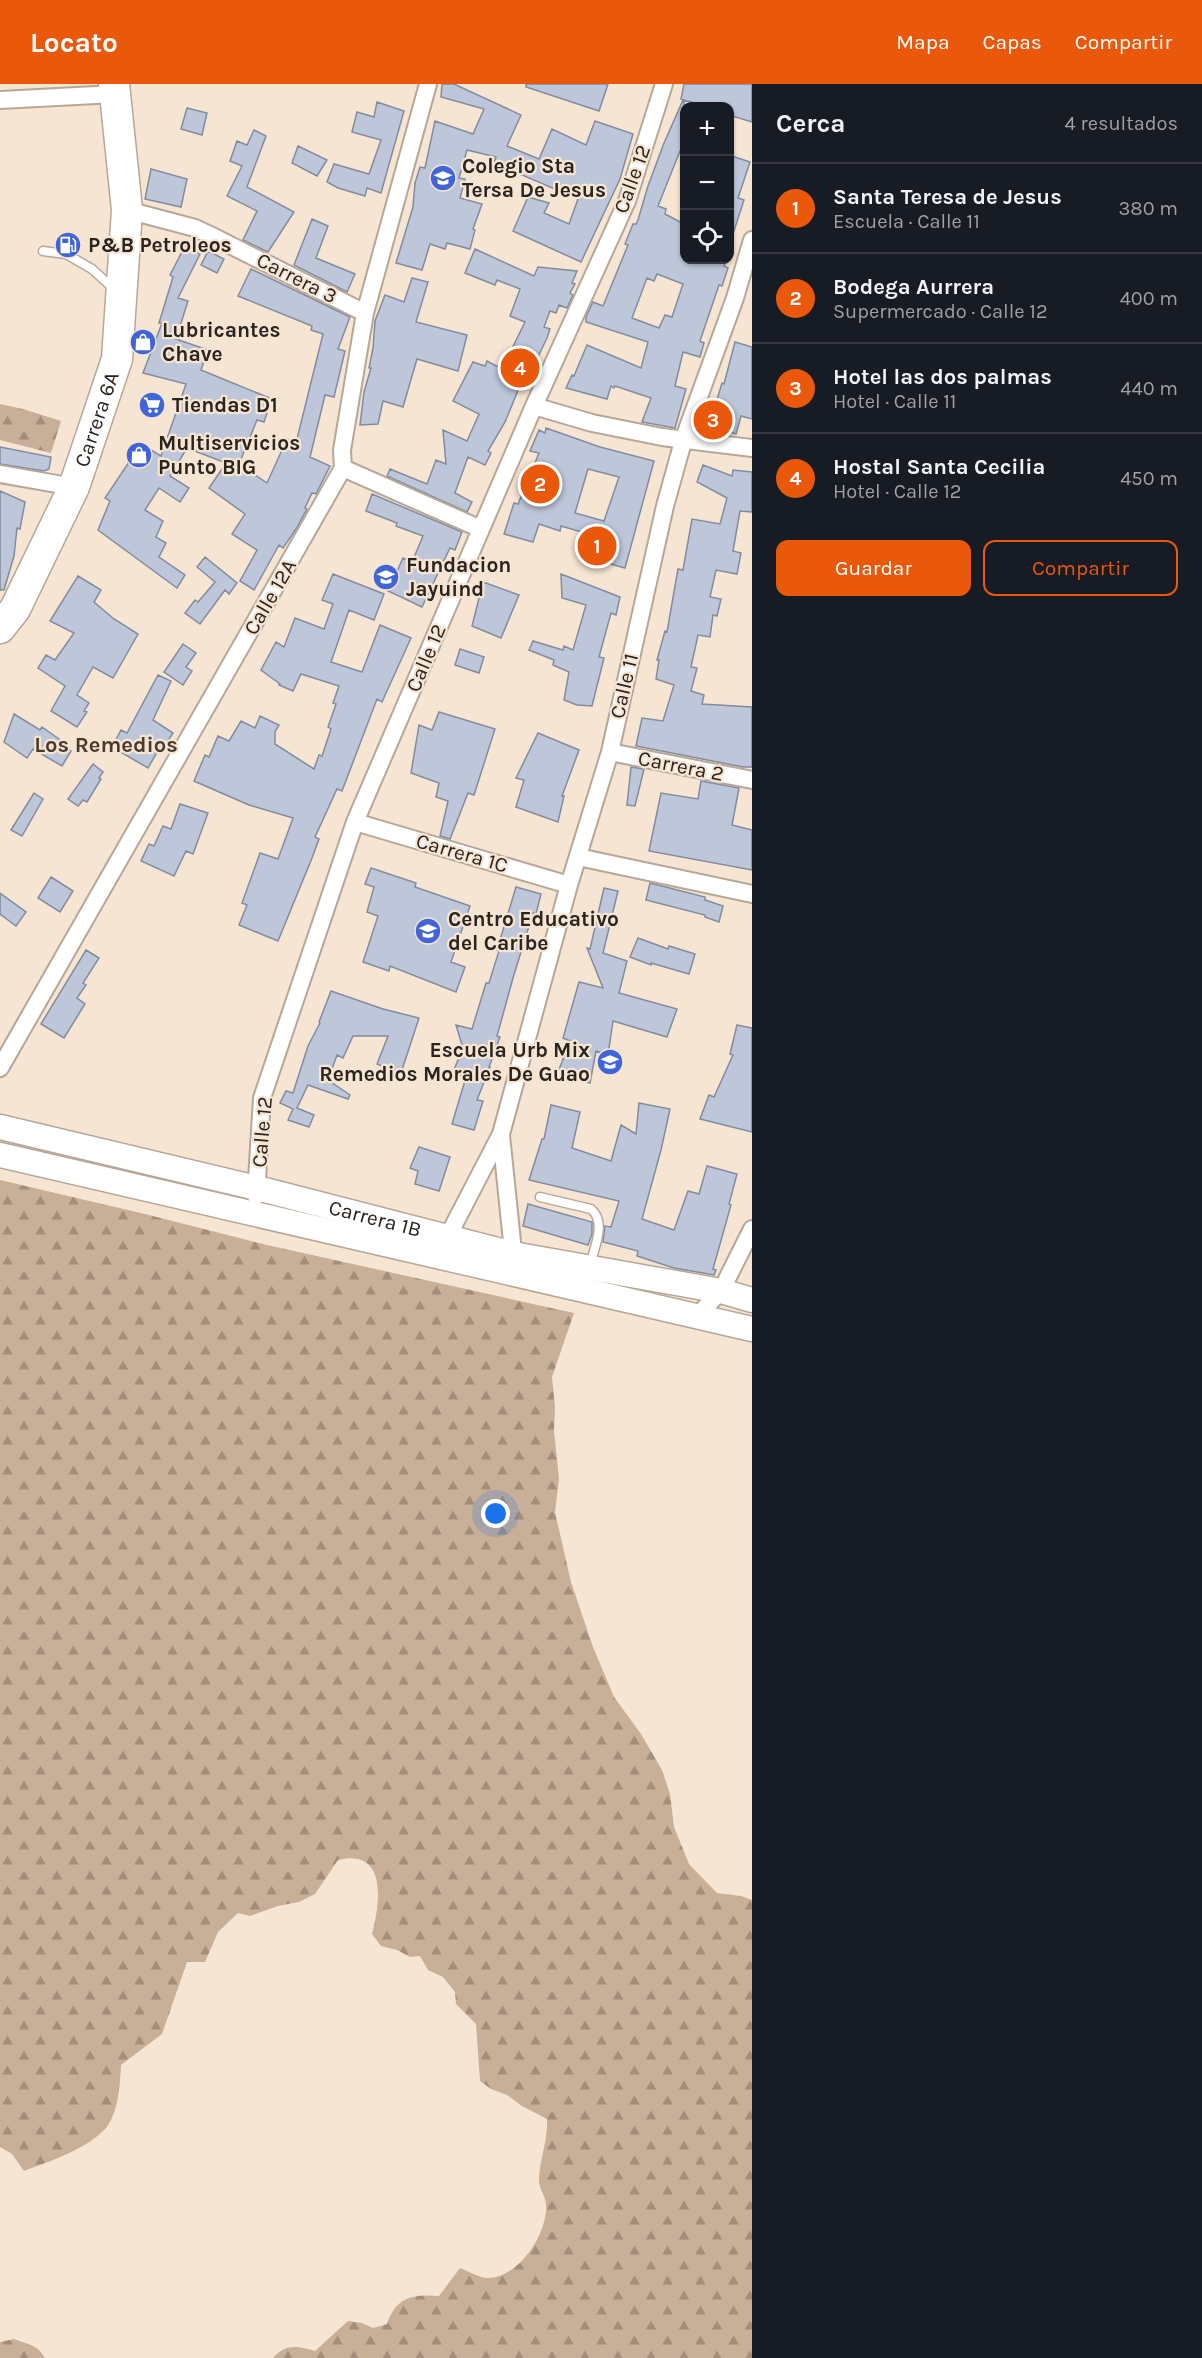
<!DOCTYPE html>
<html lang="es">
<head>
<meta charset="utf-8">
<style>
	body { margin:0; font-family:Karla,sans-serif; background:#20242c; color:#f1f3f6 }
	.controls { position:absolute; right:18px; top:18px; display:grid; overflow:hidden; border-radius:12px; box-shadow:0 2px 4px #0004 }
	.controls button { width:54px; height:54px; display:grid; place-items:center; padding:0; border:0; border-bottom:2px solid #363941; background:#171b24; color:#f1f3f6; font:30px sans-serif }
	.you { position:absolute; left:496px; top:1430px; width:21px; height:21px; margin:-15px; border:4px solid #fff; border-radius:50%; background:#1a73e8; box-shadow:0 0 0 9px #1a73e833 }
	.badge { display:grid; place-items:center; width:39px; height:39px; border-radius:50%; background:#ea580c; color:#fff; font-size:20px; font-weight:700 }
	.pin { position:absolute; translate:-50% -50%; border:3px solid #fff; box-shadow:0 2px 6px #0006 }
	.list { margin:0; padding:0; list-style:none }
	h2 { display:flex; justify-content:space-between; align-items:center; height:78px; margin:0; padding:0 24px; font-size:26px }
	h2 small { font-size:20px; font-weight:400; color:#9ea1a6 }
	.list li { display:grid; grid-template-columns:39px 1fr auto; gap:18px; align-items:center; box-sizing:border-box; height:90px; padding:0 24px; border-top:2px solid #363941 }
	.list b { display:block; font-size:22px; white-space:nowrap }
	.list p { margin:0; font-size:20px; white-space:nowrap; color:#9ea1a6 }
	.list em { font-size:20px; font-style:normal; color:#9ea1a6 }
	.actions { display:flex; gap:12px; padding:18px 24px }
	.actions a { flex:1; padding:14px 0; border:2px solid #ea580c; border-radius:12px; text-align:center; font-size:21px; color:#ea580c }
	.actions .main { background:#ea580c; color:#fff }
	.icon { flex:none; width:33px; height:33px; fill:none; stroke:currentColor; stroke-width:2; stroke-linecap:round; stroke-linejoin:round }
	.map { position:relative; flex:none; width:752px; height:2274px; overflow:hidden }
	header { display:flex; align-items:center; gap:36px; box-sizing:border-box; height:84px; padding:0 30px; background:#ea580c; color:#fff }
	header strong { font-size:28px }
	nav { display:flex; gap:33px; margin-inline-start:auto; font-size:21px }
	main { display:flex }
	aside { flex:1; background:#171b24 }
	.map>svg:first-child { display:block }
	.forest { fill:url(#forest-firs) }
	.building { fill:#bec6da; stroke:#838b9e; stroke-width:1.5; fill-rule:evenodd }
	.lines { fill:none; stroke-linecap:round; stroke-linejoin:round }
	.lane-casing { stroke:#b7a797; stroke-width:11 }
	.street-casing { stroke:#b7a797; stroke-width:20 }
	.secondary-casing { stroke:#b7a797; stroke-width:27 }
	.highway-casing { stroke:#b7a797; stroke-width:33 }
	.lane { stroke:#fff; stroke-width:8 }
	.street { stroke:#fff; stroke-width:16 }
	.secondary { stroke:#fff; stroke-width:24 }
	.highway { stroke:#fff; stroke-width:30 }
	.labels { text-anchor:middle; stroke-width:4.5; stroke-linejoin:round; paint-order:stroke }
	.poi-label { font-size:21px; font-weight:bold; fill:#2a241e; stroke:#f7e5d4; text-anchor:start }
	.street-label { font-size:21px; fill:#2a241e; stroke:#f7e5d4 }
	.neighbourhood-label { font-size:22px; font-weight:bold; fill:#483a2c; stroke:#f7e5d4 }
</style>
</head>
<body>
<header>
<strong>Locato</strong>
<nav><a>Mapa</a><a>Capas</a><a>Compartir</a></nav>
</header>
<main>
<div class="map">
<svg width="752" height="2274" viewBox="0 0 752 2274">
	<defs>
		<pattern id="forest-firs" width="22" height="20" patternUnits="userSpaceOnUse" patternTransform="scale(1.5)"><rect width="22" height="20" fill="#c8af97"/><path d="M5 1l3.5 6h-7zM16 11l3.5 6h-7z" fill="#a38e7b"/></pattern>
	</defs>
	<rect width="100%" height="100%" fill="#f7e5d4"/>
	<path class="forest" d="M 0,320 L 23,325 L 61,337 L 51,369 L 0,356 Z
		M 0,1096 L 145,1130 L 267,1161 L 574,1229 L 552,1293 L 555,1323 L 554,1347 L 559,1395 L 555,1428 L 571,1498 L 593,1563 L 614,1613 L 641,1650 L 662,1686 L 670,1710 L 674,1743 L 689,1780 L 717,1809 L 741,1812 L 752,1816 L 752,2274 L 273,2274 C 286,2259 298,2262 315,2267 L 348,2237 L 362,2239 L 373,2244 L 387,2240 C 396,2213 412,2210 439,2212 L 460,2184 C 468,2187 478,2193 486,2194 C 518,2196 548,2149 546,2121 C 546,2112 538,2104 539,2094 C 540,2074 548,2056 547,2035 L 522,2022 L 507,2011 L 491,2005 L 480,1997 L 476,1940 L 456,1920 L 455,1908 L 443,1893 L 428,1886 L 420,1872 L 410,1873 L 397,1866 L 381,1862 L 372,1850 C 380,1820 388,1764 338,1776 L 315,1810 L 299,1818 L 278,1822 L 250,1832 L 238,1829 L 218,1848 L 205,1878 L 187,1878 L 162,1950 L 121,1981 C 120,1998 119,2020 111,2036 C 98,2062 50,2077 24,2087 L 12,2070 L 0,2063 Z
		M 14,2255 C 29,2261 37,2260 45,2274 L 0,2274 L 0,2258 Z"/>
	<path class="building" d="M 442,0 L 454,0 L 521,31 L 507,62 L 539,75 L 552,45 L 586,61 L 595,37 L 633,50 L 620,95 L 581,178 L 513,147 L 528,113 L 549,119 L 544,129 L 569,140 L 578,115 L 494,79 L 496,73 L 467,66 L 459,94 L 465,95 L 460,114 L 482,120 L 473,145 L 475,146 L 470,165 L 447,159 L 445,165 L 430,160 L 422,186 L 396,179 L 413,123 L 415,99 L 420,83 L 425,84 L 435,37 L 473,50 L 484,25 L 441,13 Z
		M 526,0 L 608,0 L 599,27 L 526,3 Z
		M 684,0 L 752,0 L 752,38 L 729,31 L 729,22 L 704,22 L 684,16 L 684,69 L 680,67 L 658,122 L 666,125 L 665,130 L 684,140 L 684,176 L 727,176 L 724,182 L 728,184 L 722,202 L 719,201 L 700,257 L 704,259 L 700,273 L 683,268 L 675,302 L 686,305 L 675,344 L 642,338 L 651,314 L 615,302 L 614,304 L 611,302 L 607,315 L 566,304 L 572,291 L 574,292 L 587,261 L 641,284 L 648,258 L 586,238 L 586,233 L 593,218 L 603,222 L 628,161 L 625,160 L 633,140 L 636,140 L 638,136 L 648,102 L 664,59 L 683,16 L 681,15 ZM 657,190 L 683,200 L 672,233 L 665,231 L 659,244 L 632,234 L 647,194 L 654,197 Z
		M 377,18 L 404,27 L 381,109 L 367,104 L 365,112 L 338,104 L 327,98 L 334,80 L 369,90 L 381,56 L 352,48 L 357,28 L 374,33 Z
		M 187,24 L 207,29 L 202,51 L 181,45 Z
		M 254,46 L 266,52 L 247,103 L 294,128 L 268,168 L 243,156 L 257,127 L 227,112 L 242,82 L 230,77 L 237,57 L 247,61 Z
		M 298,62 L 327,76 L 317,92 L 292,79 Z
		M 729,71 L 750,78 L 738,114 L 744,116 L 732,153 L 729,153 Z
		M 151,85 L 187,95 L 181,123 L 145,115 Z
		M 312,135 L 328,142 L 316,174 L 355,190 L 347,208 L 294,181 Z
		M 185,162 L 200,170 L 178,214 L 188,217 L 176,255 L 208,266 L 201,286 L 272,315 L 264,338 L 257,336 L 239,380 L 267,399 L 287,355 L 296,359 L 323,250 L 311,246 L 312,242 L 238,212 L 251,185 L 350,233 L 338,265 L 345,267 L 334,313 L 325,311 L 310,373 L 330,382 L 316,410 L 312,409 L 305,424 L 307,425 L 296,445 L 283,464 L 279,461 L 254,506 L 240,497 L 257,466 L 232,450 L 245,430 L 209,404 L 226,379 L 187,364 L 170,392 L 189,404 L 180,418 L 159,404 L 145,426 L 163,437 L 156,453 L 166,459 L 159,473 L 185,491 L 177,504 L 98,446 L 110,417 L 105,414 L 141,360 L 161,372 L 186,300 L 143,289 L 162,239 L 159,239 L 173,193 L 170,191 Z
		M 475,165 L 534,192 L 538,183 L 577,187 L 572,199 L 575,200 L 570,209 L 573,211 L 567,224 L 559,221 L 556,229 L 550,227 L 544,243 L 550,245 L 547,254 L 534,281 L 537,282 L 529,302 L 521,299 L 505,338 L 488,367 L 491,369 L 485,381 L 468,373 L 455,409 L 472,418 L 467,428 L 387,392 L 390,385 L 427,400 L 436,376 L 446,380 L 443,346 L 467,357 L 479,330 L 453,317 L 473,278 L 485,282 L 487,277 L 502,285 L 525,238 L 510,232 L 520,205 L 497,196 L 495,201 L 465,189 Z
		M 208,167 L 224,175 L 217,189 L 201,181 Z
		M 412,194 L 428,198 L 416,238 L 467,251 L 458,287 L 417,275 L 403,323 L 383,317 L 378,340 L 360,341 L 364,308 L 371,284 L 369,284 L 373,264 L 375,237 L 385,211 L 404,218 Z
		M 735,258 L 752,263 L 752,335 L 741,332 L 736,350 L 709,342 L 722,299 L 724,300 Z
		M 546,344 L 600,363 L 654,377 L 625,484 L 600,477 L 606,455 L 561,442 L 560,447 L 539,440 L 533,458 L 504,450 L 514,419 L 518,420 L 539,369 L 530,367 L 539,346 L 545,349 ZM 588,385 L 619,393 L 604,437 L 575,429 Z
		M 0,363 L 51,373 L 49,385 L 44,387 L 0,380 Z
		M 703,381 L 732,392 L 733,386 L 752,388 L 752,428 L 740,427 L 733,467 L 741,469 L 737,490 L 716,486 L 710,513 L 721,515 L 717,532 L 713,531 L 710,553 L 698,551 L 691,583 L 697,584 L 691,607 L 704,611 L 702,620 L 752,623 L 752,683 L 743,683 L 636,662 L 642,634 L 663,637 L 674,601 L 656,595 L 659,576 L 657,576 L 665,547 L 667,548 L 678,485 L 683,486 L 692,435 L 720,440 L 727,414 L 697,398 Z
		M 0,407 L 25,418 L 20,445 L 17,444 L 14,472 L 4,506 L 0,506 Z
		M 372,410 L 462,448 L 455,466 L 450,464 L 422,523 L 388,507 L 403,474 L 412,478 L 423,452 L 396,442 L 397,439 L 366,427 Z
		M 205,473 L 237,499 L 229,510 L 225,506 L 200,540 L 185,529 L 195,516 L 198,518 L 215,498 L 197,483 Z
		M 333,490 L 384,510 L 374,536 L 349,526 L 331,578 L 362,588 L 380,541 L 411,554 L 382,618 L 377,615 L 342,707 L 337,705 L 315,753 L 319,755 L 312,774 L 278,857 L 239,841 L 247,821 L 242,819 L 260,769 L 278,775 L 293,734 L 249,721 L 194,697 L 205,671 L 209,673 L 218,652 L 229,657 L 241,637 L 255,644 L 260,632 L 279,641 L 275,648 L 275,660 L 314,685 L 319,671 L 322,672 L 331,645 L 328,643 L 336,620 L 333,619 L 339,602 L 301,590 L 293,607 L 279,601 L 280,600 L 261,586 L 276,558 L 284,563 L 295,534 L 324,545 L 333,520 L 322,516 Z
		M 561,490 L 620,513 L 616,531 L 611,529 L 599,573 L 604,574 L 592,622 L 577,621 L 564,616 L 569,588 L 553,581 L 554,576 L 529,566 L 533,557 L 563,566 L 564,562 L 573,566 L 586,521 L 562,514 Z
		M 78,492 L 101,506 L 94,518 L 114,535 L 138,550 L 113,594 L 93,583 L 77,611 L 89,619 L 84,627 L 87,628 L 77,643 L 51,627 L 65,602 L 38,584 L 46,571 L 55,576 L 74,549 L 50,537 Z
		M 483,498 L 519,511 L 501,554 L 472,542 Z
		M 183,560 L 196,569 L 186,583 L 192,587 L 183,601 L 164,588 Z
		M 460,565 L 484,573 L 479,589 L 455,581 Z
		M 158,591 L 171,597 L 153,636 L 173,649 L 166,660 L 163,658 L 148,684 L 112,663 L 121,646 L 127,649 Z
		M 439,628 L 495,645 L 474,711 L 468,709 L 450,755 L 440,752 L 448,717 L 436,713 L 439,699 L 411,689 L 419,641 L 432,646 Z
		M 14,630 L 40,646 L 42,643 L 66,660 L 65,663 L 71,667 L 62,682 L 33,665 L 27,674 L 4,658 Z
		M 538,649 L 579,666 L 562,712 L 564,712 L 558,738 L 516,723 L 524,696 L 516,694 Z
		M 93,680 L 103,688 L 99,694 L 101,695 L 87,718 L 83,716 L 78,722 L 68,715 Z
		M 631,683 L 644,685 L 635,722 L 627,721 Z
		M 701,697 L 739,704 L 732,741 L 752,746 L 752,786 L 649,767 L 661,709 L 698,715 Z
		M 34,709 L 43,715 L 22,752 L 11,746 Z
		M 180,720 L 208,729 L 193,770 L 186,767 L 174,792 L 141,777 L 149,760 L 154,762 L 163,742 L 171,745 Z
		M 371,784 L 416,799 L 415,803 L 470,822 L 451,878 L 465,883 L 456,908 L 390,882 L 389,887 L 363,878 L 378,832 L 367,828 L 374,803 L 365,800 Z
		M 51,793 L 73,807 L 60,828 L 38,814 Z
		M 650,799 L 705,813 L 705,816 L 723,822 L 719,838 L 705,833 L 705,831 L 646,816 Z
		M 516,803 L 541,810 L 536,830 L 533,829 L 513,894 L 497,952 L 500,953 L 489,983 L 490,983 L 477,1016 L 483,1017 L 474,1046 L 452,1040 L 466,993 L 453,988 L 463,964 L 456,941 L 472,945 L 486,899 L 489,899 L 499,867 L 497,866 Z
		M 604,804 L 618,807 L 603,869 L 627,877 L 619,909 L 677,925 L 667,953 L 613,937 L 608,971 L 596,967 L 590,999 L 558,988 L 570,957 L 563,954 L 579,898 L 603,904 L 587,864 L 590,865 Z
		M 0,809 L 26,828 L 16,842 L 0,830 Z
		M 638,854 L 668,865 L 669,862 L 695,870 L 689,890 L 651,879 L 651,881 L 630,873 Z
		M 86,866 L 99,874 L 83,899 L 86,901 L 77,914 L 85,920 L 64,954 L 41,940 Z
		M 331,907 L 383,925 L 419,934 L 401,989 L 377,980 L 388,952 L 353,952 L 343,974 L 337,971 L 328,996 L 350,1011 L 348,1015 L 308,1001 L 297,1024 L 314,1031 L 309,1043 L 288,1036 L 293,1025 L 280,1019 L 286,1007 L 293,1009 L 308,962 L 320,939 L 319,938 Z
		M 737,941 L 752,944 L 752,1048 L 700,1035 L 709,1011 L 714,1013 L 733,971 L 730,970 Z
		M 639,1019 L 670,1025 L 661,1066 L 642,1135 L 674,1146 L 688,1107 L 699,1110 L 707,1082 L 737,1090 L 729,1120 L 731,1121 L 713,1185 L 716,1186 L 714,1191 L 674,1184 L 637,1172 L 638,1167 L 603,1158 L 605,1142 L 611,1143 L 619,1117 L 529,1096 L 542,1055 L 544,1055 L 551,1021 L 580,1028 L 572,1064 L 611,1077 L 621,1041 L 636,1050 Z
		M 419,1063 L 450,1073 L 439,1107 L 415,1100 L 418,1087 L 410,1084 Z
		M 528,1120 L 592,1138 L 592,1150 L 588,1161 L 523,1142 Z"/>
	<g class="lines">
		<defs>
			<path id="lane" d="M 43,167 L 66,170 L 92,185 L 114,205
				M 540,1113 L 591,1125 C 607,1138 594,1164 590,1181"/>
			<path id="street" d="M 0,16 L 115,10
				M 127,126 L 195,144 L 210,151 L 365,229
				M 534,322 L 592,339 L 662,353 L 752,364
				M 343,384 L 481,445
				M 0,390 L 74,403
				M 610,668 L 752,696
				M 355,738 L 569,801
				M 578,773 L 752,810
				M 0,984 L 343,384 L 342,366 L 365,229 L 428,0
				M 501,1051 L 514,1177
				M 256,1112 L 262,1014 L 355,738 L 534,322 L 627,117 L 664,0
				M 446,1163 L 447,1154 L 501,1050 L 569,801 L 610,668 L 665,422 L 684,354 L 735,214 L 752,156
				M 697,1232 L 721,1207 L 752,1145"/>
			<g id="secondary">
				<path id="s1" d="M 0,1043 L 257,1104 L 513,1170 L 721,1207 L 752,1216"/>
				<path d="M 0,1071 L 752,1245"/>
			</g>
			<g id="highway">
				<path id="s2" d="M 0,544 L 15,525 L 74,403 L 117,275 L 127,126 L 114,0"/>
			</g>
		</defs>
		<use href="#lane" class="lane-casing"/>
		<use href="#street" class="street-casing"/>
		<use href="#secondary" class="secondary-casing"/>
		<use href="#highway" class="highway-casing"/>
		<use href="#lane" class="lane"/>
		<use href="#street" class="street"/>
		<use href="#secondary" class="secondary"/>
		<use href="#highway" class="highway"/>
	</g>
	<defs>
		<symbol id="school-disc" viewBox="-11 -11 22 22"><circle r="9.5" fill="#4165d7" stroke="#f7e5d4"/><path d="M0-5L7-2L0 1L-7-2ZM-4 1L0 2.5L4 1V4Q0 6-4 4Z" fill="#fff"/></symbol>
		<symbol id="fuel-disc" viewBox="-11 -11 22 22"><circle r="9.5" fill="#4165d7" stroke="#f7e5d4"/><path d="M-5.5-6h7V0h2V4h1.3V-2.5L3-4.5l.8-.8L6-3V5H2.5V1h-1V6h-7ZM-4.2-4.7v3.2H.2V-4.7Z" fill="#fff"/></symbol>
		<symbol id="shop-disc" viewBox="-11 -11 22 22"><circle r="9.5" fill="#4165d7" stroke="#f7e5d4"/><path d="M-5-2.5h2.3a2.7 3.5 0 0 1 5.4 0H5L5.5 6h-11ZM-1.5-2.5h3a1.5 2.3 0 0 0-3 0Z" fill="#fff"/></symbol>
		<symbol id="supermarket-disc" viewBox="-11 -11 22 22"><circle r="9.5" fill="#4165d7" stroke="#f7e5d4"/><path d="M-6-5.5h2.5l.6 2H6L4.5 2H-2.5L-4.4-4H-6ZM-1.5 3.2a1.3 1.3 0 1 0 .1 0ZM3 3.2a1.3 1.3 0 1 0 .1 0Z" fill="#fff"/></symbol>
	</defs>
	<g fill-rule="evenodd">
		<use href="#school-disc" x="428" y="79" width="30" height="30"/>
		<use href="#fuel-disc" x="53" y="146" width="30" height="30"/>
		<use href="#shop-disc" x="128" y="243" width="30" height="30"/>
		<use href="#supermarket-disc" x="137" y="306" width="30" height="30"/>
		<use href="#shop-disc" x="124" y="356" width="30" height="30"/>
		<use href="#school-disc" x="371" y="478" width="30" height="30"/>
		<use href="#school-disc" x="413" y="832" width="30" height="30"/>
		<use href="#school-disc" x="595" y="963" width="30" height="30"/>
	</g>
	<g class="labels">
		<g class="poi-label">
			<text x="462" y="89">Colegio Sta<tspan x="462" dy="24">Tersa De Jesus</tspan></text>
			<text x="88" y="168">P&amp;B Petroleos</text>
			<text x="162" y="253">Lubricantes<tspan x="162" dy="24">Chave</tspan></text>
			<text x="172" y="328">Tiendas D1</text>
			<text x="158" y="366">Multiservicios<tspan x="158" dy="24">Punto BIG</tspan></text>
			<text x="406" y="488">Fundacion<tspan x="406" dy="24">Jayuind</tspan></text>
			<text x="448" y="842">Centro Educativo<tspan x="448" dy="24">del Caribe</tspan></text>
			<text x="590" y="973" text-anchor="end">Escuela Urb Mix<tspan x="590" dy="24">Remedios Morales De Guao</tspan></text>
		</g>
		<g class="street-label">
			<text transform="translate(632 95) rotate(-70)" y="7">Calle 12</text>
			<text transform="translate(297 194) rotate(27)" y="7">Carrera 3</text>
			<text dy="7" stroke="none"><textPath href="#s2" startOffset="231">Carrera 6A</textPath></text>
			<text transform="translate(270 513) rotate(-60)" y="7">Calle 12A</text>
			<text transform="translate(426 574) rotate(-67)" y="7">Calle 12</text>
			<text transform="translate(624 602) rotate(-77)" y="7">Calle 11</text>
			<text transform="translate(681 682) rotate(11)" y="7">Carrera 2</text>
			<text transform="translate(462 769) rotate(16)" y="7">Carrera 1C</text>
			<text transform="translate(262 1048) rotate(-85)" y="7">Calle 12</text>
			<text dy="7" stroke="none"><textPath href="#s1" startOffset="386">Carrera 1B</textPath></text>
		</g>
		<g class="neighbourhood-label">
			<text x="106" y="668">Los Remedios</text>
		</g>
	</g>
</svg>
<div class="controls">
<button>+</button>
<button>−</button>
<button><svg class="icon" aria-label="locate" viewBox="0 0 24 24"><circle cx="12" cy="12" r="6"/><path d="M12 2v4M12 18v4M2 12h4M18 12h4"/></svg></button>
</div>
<div class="you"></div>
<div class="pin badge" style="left:597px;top:462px">1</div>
<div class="pin badge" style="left:540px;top:400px">2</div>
<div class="pin badge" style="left:713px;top:336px">3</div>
<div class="pin badge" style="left:520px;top:284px">4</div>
</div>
<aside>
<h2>Cerca<small>4 resultados</small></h2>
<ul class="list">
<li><span class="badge">1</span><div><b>Santa Teresa de Jesus</b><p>Escuela · Calle 11</p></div><em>380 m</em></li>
<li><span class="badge">2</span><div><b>Bodega Aurrera</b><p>Supermercado · Calle 12</p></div><em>400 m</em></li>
<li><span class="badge">3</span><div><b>Hotel las dos palmas</b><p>Hotel · Calle 11</p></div><em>440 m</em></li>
<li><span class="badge">4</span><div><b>Hostal Santa Cecilia</b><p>Hotel · Calle 12</p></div><em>450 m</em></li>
</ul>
<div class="actions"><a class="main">Guardar</a><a>Compartir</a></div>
</aside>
</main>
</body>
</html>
